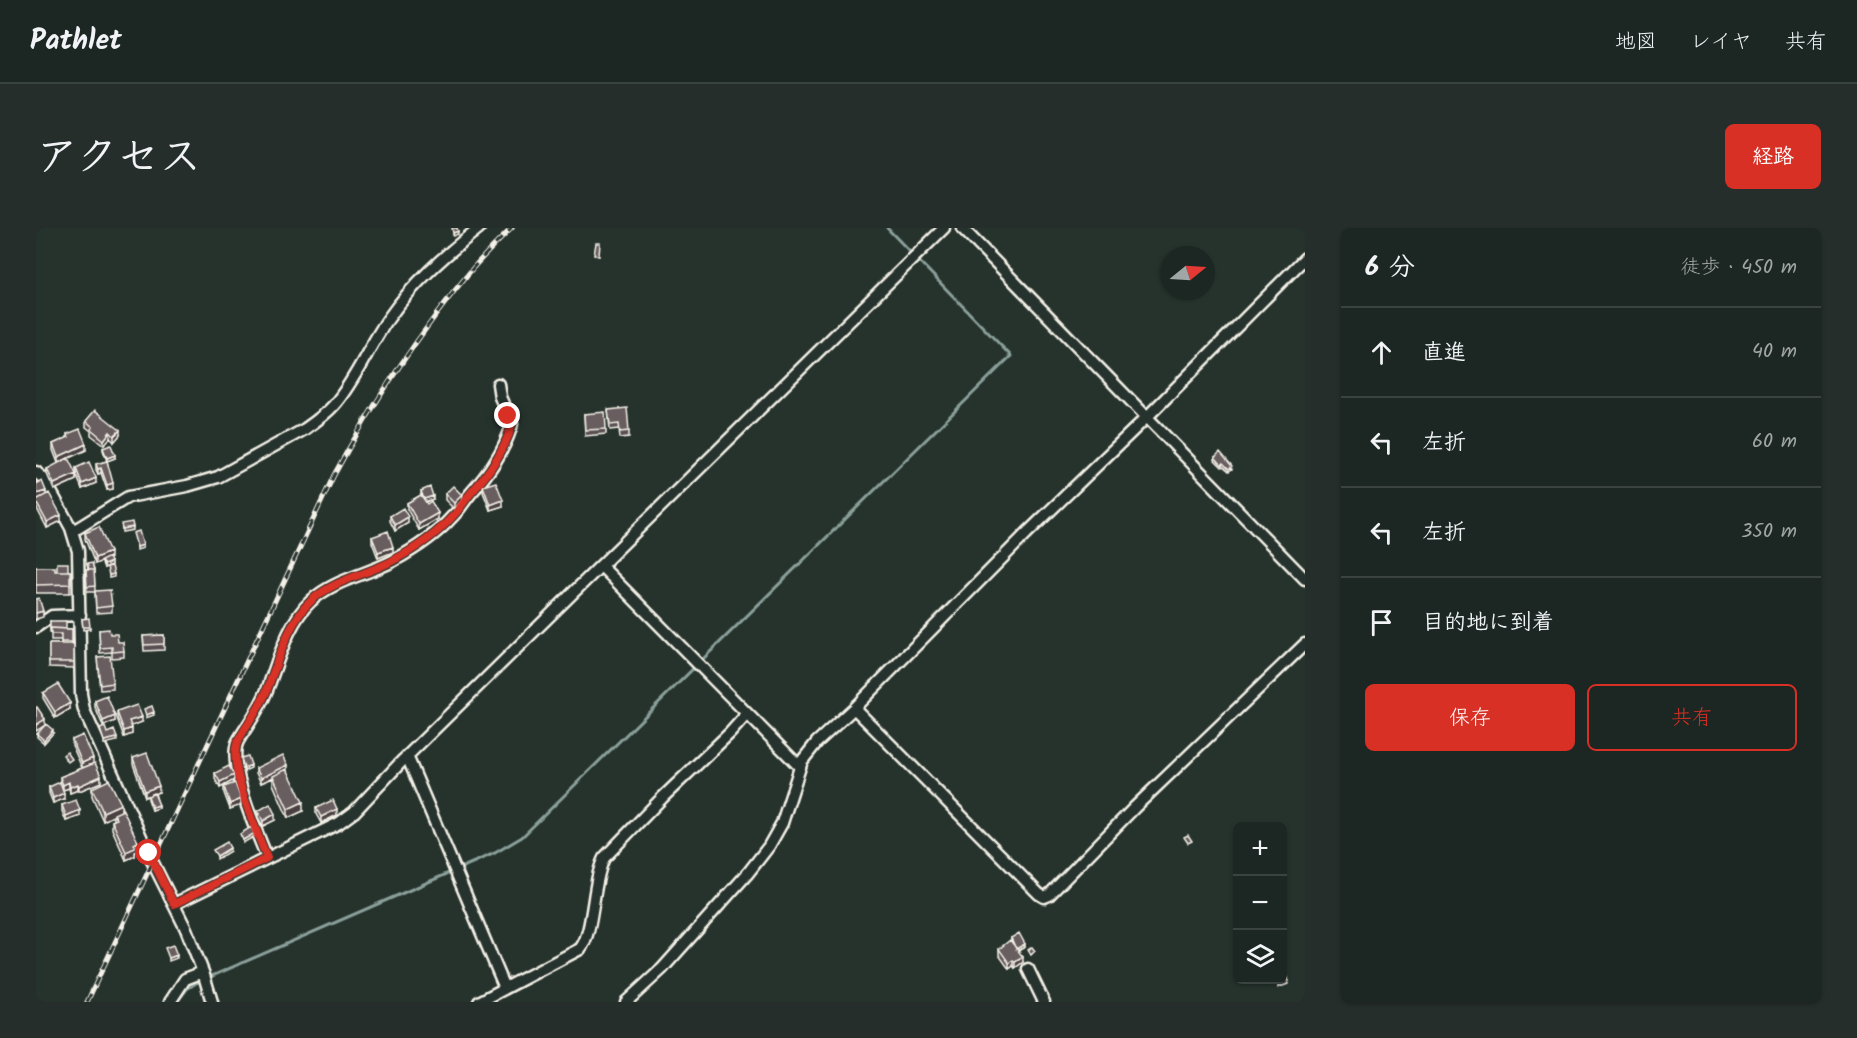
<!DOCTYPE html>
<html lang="ja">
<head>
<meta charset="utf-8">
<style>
	body { margin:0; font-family:Kalam,"Klee One",sans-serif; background:#252e2a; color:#f1f3f6 }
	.controls { position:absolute; right:18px; bottom:18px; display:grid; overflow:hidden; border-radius:9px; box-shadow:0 2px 4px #0004 }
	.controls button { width:54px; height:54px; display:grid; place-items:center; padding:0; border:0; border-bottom:2px solid #3a4340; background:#1c2622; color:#f1f3f6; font:30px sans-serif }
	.compass { position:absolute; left:1125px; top:18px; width:54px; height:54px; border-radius:50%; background:#1c2622; box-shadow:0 2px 4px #0004; rotate:72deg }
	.stop { position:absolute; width:18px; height:18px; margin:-14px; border:4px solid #d93025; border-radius:50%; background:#fff }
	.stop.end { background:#d93025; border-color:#fff; box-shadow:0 2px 6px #0008 }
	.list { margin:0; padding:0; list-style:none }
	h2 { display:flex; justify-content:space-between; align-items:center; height:78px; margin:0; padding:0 24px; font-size:26px }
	h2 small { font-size:20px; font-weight:400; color:#a0a5a5 }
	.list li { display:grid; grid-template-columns:39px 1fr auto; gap:18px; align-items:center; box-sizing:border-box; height:90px; padding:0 24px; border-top:2px solid #3a4340 }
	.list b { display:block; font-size:22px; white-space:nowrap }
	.list em { font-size:20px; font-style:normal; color:#a0a5a5 }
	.actions { display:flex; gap:12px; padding:18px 24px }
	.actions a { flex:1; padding:14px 0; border:2px solid #d93025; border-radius:9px; text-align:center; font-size:21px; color:#d93025 }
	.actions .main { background:#d93025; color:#fff }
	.icon { flex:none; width:33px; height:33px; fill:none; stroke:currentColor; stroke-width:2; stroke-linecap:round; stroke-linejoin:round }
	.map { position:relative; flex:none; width:1269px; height:774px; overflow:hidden; border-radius:9px }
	header { display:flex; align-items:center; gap:36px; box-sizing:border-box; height:84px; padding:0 30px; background:#1c2622; border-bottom:2px solid #3a4340 }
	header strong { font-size:28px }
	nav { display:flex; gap:33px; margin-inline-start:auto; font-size:21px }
	.intro { display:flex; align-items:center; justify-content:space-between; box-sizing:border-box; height:144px; padding:0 36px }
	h1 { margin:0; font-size:42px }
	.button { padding:15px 27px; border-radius:9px; background:#d93025; color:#fff; font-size:21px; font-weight:700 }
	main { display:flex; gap:36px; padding:0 36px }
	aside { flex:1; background:#1c2622; border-radius:9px; box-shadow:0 2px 4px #0004 }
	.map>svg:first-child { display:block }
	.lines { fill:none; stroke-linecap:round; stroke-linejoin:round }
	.stream { stroke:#8ba09b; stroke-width:3 }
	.minor-casing { stroke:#f4f1e8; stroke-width:15 }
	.minor { stroke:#26332d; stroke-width:10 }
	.rail-casing { stroke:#f4f1e8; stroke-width:5 }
	.rail { stroke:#26332d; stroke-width:3; stroke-dasharray:9; stroke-linecap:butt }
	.wall { fill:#595052; stroke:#f4f1e8; stroke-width:1.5 }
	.shaded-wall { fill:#494142; stroke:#f4f1e8; stroke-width:1.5 }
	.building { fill:#685d5f; stroke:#f4f1e8; stroke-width:1.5 }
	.route { stroke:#d93025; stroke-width:8 }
</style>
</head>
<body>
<header>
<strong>Pathlet</strong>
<nav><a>地図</a><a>レイヤ</a><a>共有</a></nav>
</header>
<div class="intro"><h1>アクセス</h1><a class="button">経路</a></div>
<main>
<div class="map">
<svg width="1269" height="774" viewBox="0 0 1269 774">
	<rect width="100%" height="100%" fill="#26332d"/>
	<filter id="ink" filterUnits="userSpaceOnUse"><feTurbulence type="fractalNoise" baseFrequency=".0167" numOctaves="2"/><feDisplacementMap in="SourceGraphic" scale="12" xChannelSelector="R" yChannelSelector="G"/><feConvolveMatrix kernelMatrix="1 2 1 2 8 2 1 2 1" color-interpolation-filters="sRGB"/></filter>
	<g filter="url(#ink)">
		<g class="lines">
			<path class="stream" d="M 851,0 L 877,27
				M 141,774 L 151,761 L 160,755 L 459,625 L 486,609 L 975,128 L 881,31"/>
			<defs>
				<path id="minor" d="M 926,0 L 1269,351
					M 0,244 L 8,251 L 35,300 L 42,323 L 45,466 L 48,482 L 116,633 L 150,701 L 167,744 L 176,774
					M 36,302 L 42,300 L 92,269 L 151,258 L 182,249 L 269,201 C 279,194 290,186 298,177 C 319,153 333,118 352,91 C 377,55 409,27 443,0
					M 565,338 L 764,539
					M 0,399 L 16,388 L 44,387
					M 818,480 L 1003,666 L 1008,669 L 1013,667 L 1099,579 L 1269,416
					M 371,528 L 469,760
					M 231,630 C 222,606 190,536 202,513 C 212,496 224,481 231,462 C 242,433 252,394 275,373 C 297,352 330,347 357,333 C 377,322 400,307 415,290 C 423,283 428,273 435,265 C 452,246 467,225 475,200 L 476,196 L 464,169 L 462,156
					M 138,676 L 303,595 L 318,584 L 367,532 L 908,0
					M 992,741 L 1008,774
					M 134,774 L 149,751 L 167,744
					M 443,774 L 544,721 C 558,705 556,654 568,630 L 627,569 L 694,505 L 711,486
					M 590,774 L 626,741 L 712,645 L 733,618 L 746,595 L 766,533 L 781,514 L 818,480 L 991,305 L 1111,189 L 1269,30"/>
			</defs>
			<use href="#minor" class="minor-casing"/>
			<use href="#minor" class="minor"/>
			<defs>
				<path id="rail" d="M 51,774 L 298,247 C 338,173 383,105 437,40 C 449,26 463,13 476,0"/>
			</defs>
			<use href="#rail" class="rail-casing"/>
			<use href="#rail" class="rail"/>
		</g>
		<path class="wall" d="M 572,182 L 593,203 L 593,209 L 584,210 L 583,201 L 574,202 Z
			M 548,186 L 570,201 L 570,206 L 549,208 Z
			M 50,193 L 84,207 L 78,214 L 74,210 L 68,217 L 55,207 L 55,203 L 50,199 Z
			M 31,206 L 50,222 L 22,235 L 17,222 L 17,216 L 31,210 Z
			M 67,220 L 79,230 L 71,233 L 77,261 L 71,262 L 65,245 L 62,246 L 60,242 L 60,236 L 71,233 L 67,222 Z
			M 1179,229 L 1196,241 L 1193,243 L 1187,238 L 1186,239 L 1179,232 Z
			M 40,240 L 60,255 L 46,261 L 40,246 L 40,252 L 18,262 L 11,246 L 11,241 L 40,246 Z
			M 0,256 L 10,267 L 25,293 L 11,300 L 0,279 Z
			M 447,258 L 467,278 L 454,282 L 447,264 Z
			M 385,263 L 397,271 L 389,274 L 402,291 L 383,302 L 371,281 L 371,275 L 385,267 Z
			M 409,266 L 426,273 L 418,281 L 409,272 Z
			M 354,288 L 372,295 L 359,303 L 354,293 Z
			M 49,305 L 73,330 L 75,337 L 68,340 L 65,333 L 59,336 L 49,311 Z
			M 336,309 L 357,324 L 342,330 L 336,314 Z
			M 51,336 L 58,342 L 59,363 L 76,378 L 76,384 L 60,385 L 59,364 L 51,364 L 50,342 L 52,342 Z
			M 0,339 L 19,343 L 34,343 L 34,365 L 0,365 Z
			M 46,391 L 54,399 L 54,401 L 47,402 Z
			M 14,393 L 30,401 L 36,401 L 36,416 L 38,416 L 38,440 L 13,439 L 13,416 L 25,416 L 25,412 L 15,412 L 15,404 L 14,404 Z
			M 63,402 L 74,406 L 82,414 L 88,423 L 88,429 L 76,430 L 76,424 L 64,425 Z
			M 128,407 L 128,422 L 108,423 L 107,408 Z
			M 61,429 L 77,455 L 77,461 L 64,462 Z
			M 7,465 L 34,481 L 19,490 L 7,470 Z
			M 59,473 L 79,493 L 67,498 L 59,479 Z
			M 81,484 L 106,494 L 95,498 L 96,506 L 88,509 L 81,490 Z
			M 17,505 L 8,515 L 1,509 L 1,506 Z
			M 36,512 L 57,536 L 65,554 L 43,563 L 42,562 L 34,565 L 33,560 L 27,562 L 24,555 L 24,549 L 46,540 L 36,517 Z
			M 97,530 L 123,564 L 119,565 L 123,580 L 116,582 L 112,571 L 112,568 L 117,566 L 109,569 L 97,536 Z
			M 220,540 L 252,543 L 267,583 L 252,590 L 237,556 L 237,550 L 225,555 L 220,545 Z
			M 179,545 L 198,552 L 184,560 L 179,551 Z
			M 13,559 L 28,571 L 17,575 L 13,565 Z
			M 188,559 L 205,577 L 194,581 L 188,565 Z
			M 56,560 L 85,583 L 102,623 L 99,624 L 99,628 L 90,632 L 76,601 L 76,593 L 78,592 L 78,587 L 67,593 L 56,568 Z
			M 26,577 L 44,588 L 30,593 L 26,583 Z
			M 280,580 L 301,587 L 285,595 L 280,586 Z
			M 222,583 L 239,592 L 227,598 L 222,589 Z
			M 975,710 L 989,719 L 982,723 L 987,734 L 979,740 L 977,738 L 973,741 L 963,727 L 963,721 L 975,713 Z"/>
		<path class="shaded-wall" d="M 422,3 L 422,6 L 417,8 L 417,5 Z
			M 84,202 L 84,207 L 78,214 L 78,208 Z
			M 74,204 L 74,210 L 68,217 L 68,212 Z
			M 50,216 L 50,222 L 22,235 L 22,229 Z
			M 79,227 L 79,230 L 71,233 L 71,230 Z
			M 65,240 L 65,245 L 62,246 L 62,241 Z
			M 40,246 L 40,252 L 18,262 L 18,256 Z
			M 60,250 L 60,255 L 46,261 L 46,256 Z
			M 77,255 L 77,261 L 71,262 L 71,257 Z
			M 10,263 L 10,268 L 0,272 L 0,266 Z
			M 426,267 L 426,273 L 418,281 L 418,275 Z
			M 397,268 L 397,271 L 388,274 L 388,271 Z
			M 467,272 L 467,278 L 454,282 L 454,277 Z
			M 402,285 L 402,291 L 383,302 L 383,296 Z
			M 25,287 L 25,293 L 11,300 L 11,294 Z
			M 372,289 L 372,295 L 359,303 L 359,297 Z
			M 97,299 L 97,302 L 86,304 L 86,301 Z
			M 107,317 L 107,320 L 101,322 L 101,319 Z
			M 357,319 L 357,324 L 342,330 L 342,324 Z
			M 74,324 L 74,330 L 59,336 L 59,330 Z
			M 75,334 L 75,337 L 68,340 L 68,337 Z
			M 78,346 L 78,349 L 73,350 L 73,347 Z
			M 7,383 L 7,389 L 0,391 L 0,385 Z
			M 34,475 L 34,481 L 19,490 L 19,484 Z
			M 118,484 L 118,487 L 110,490 L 110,487 Z
			M 79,488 L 79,493 L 67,498 L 67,493 Z
			M 106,489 L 106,494 L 93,499 L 93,493 Z
			M 9,491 L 9,497 L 0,503 L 0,497 Z
			M 96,500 L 96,506 L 88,509 L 88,503 Z
			M 17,502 L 17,505 L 8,515 L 8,512 Z
			M 81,510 L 81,513 L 68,516 L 68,513 Z
			M 57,530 L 57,536 L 46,540 L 46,535 Z
			M 215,537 L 215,540 L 208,543 L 208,540 Z
			M 252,537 L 252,542 L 225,555 L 225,550 Z
			M 198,547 L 198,552 L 184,560 L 184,554 Z
			M 65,548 L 65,554 L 43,563 L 43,558 Z
			M 33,554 L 33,560 L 27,562 L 27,557 Z
			M 42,556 L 42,562 L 34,565 L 34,559 Z
			M 123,558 L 123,564 L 109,569 L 109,563 Z
			M 28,565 L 28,571 L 17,575 L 17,570 Z
			M 205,571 L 205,577 L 194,581 L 194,576 Z
			M 267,574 L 267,583 L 252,590 L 252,581 Z
			M 85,576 L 85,584 L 67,593 L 67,584 Z
			M 123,577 L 123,580 L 116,582 L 116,579 Z
			M 301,581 L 301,587 L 285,595 L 285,589 Z
			M 44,582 L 44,588 L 30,593 L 30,588 Z
			M 239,586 L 239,592 L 227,598 L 227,593 Z
			M 219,605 L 219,608 L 207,615 L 207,612 Z
			M 102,614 L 102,623 L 99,624 L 99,628 L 90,632 L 90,624 L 98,616 Z
			M 194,620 L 194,623 L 181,631 L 181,628 Z
			M 989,716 L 989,719 L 980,723 L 980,721 Z
			M 141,727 L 141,730 L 133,733 L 133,730 Z
			M 987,729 L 987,734 L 979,740 L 979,734 Z
			M 977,732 L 977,738 L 973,741 L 973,735 Z
			M 1252,750 L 1252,756 L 1242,760 L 1242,754 Z"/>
		<path class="building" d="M 416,0 L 421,0 L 422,3 L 417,5 Z
			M 560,15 L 564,15 L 563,28 L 558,27 Z
			M 591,180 L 593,203 L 584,204 L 583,196 L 574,197 L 572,182 Z
			M 59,182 L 84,202 L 78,208 L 74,204 L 68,212 L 55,201 L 57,199 L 50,193 Z
			M 569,184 L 570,201 L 549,202 L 548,186 Z
			M 44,201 L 50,216 L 22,229 L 17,216 L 33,209 L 31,206 Z
			M 75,217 L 79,227 L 71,230 L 67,220 Z
			M 1184,224 L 1196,238 L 1193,241 L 1187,235 L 1186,237 L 1179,229 Z
			M 32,230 L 40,246 L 18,256 L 11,241 Z
			M 71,233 L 77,255 L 71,257 L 65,240 L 62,241 L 60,236 Z
			M 53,234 L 60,250 L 46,256 L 40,240 Z
			M 6,253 L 10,263 L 0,266 L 0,256 Z
			M 460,254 L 467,272 L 454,277 L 447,258 Z
			M 417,258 L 426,267 L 418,275 L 409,266 Z
			M 394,259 L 397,268 L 388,271 L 385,263 Z
			M 13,265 L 25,287 L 11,294 L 0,274 L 0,272 Z
			M 385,267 L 391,276 L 395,273 L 402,285 L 383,296 L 371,275 Z
			M 367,280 L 372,289 L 359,297 L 354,288 Z
			M 96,294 L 97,299 L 86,301 L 85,296 Z
			M 63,299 L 74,324 L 59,330 L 49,305 Z
			M 103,303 L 107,317 L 101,319 L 97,305 Z
			M 352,303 L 357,319 L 342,324 L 336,309 Z
			M 73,329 L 75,334 L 68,337 L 65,333 Z
			M 21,335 L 32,335 L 32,343 L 21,343 Z
			M 56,335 L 58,342 L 53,342 L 51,336 Z
			M 76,338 L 78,346 L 73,347 L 71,339 Z
			M 0,339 L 19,339 L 19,343 L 34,343 L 34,356 L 0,357 Z
			M 50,342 L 58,342 L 59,358 L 51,359 Z
			M 74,362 L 76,378 L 60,380 L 59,363 Z
			M 3,370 L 7,383 L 0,385 L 0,371 Z
			M 53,390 L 54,399 L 47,399 L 46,391 Z
			M 14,393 L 30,393 L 30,401 L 15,400 L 15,401 L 14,401 Z
			M 15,400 L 36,401 L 36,414 L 25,414 L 25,406 L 15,406 Z
			M 73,401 L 74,406 L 81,406 L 82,414 L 87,414 L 88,423 L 76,424 L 76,419 L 64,420 L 63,402 Z
			M 128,407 L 128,416 L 108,417 L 107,408 Z
			M 13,416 L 38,416 L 38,434 L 13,434 Z
			M 74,428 L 77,455 L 64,457 L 61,429 Z
			M 22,456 L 34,475 L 19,484 L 7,465 Z
			M 71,468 L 79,488 L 67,493 L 59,473 Z
			M 101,477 L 106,489 L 93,493 L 96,500 L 88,503 L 81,484 Z
			M 116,478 L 118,484 L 110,487 L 108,481 Z
			M 0,479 L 1,479 L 9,491 L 0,497 Z
			M 10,496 L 17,502 L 8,512 L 1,506 Z
			M 69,499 L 71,505 L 78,502 L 81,510 L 68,513 L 64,501 Z
			M 47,507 L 57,530 L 46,535 L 36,512 Z
			M 31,524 L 36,531 L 32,534 L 27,527 Z
			M 111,525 L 123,558 L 109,563 L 97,530 Z
			M 247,527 L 252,537 L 225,550 L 220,540 Z
			M 212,528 L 215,537 L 208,540 L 205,530 Z
			M 59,535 L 65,548 L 43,558 L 42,556 L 34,559 L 33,554 L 27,557 L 24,549 Z
			M 193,538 L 198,547 L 184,554 L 179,545 Z
			M 251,541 L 267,574 L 252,581 L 237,548 Z
			M 73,552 L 85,576 L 67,584 L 56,560 Z
			M 24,554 L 28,565 L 17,570 L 13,559 Z
			M 199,555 L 205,571 L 194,576 L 188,559 Z
			M 118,565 L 123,577 L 116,579 L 112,568 Z
			M 40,572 L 44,582 L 30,588 L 26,577 Z
			M 297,572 L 301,581 L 285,589 L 280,580 Z
			M 234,576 L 239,586 L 227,593 L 222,583 Z
			M 87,582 L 102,614 L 98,616 L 99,620 L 90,624 L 76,593 L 81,591 L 78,586 Z
			M 215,599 L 219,605 L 207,612 L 204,606 Z
			M 1152,607 L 1156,613 L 1152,615 L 1148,609 Z
			M 191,614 L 194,620 L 181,628 L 177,622 Z
			M 983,705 L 989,716 L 980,721 L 975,710 Z
			M 974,712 L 987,729 L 979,734 L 977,732 L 973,735 L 963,721 Z
			M 137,717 L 141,727 L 133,730 L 129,720 Z
			M 996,719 L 999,723 L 995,727 L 992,722 Z
			M 1247,735 L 1252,750 L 1242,754 L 1241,752 L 1246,752 Z"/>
	</g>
	<g class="lines" filter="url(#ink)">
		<path class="route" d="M 113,625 L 138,676 L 231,630 C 222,606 190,536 202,513 C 211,496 224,481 231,462 C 242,433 252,394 275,373 C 297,352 330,347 356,333 C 377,322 400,307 415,290 C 423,283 428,273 435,265 C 452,246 467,225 475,200 L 476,196 L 472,188"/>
	</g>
</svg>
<div class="controls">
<button>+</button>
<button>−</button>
<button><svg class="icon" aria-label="layers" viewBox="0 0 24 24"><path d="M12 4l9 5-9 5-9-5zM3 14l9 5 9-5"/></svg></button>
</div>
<svg class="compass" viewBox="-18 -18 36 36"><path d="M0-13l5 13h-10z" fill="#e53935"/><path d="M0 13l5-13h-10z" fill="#a0a5a5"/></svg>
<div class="stop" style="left:113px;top:625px"></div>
<div class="stop end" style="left:472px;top:188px"></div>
</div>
<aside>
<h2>6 分<small>徒歩 · 450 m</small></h2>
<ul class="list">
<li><svg class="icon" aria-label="ahead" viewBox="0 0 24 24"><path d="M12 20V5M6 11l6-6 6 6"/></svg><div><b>直進</b></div><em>40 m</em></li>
<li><svg class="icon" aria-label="left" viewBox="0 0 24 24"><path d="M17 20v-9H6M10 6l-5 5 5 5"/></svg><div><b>左折</b></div><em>60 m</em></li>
<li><svg class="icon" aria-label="left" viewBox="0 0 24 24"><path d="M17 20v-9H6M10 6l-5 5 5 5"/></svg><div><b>左折</b></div><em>350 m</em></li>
<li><svg class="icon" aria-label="arrive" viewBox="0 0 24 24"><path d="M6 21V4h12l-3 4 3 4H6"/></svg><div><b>目的地に到着</b></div></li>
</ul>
<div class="actions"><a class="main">保存</a><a>共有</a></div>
</aside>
</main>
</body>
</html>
